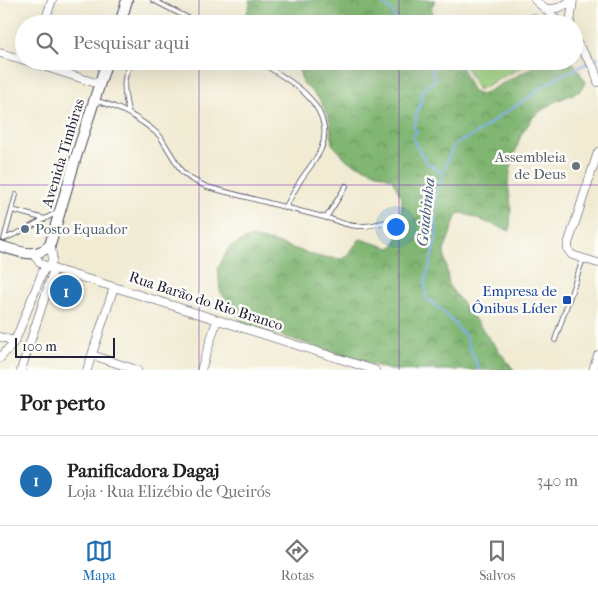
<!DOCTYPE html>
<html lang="pt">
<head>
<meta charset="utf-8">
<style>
	body { margin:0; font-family:"IM FELL French Canon",serif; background:#f6f6f6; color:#222 }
	.scale { position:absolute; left:15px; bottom:12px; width:100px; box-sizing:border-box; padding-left:5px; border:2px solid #22223b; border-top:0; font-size:14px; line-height:18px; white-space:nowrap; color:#22223b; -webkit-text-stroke:4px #fdfcf7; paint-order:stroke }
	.you { position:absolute; left:395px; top:226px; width:18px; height:18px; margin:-12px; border:4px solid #fff; border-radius:50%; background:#1a73e8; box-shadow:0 0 0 8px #1a73e833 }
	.badge { display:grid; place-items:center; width:32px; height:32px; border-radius:50%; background:#1f6fb2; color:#fff; font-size:16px; font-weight:700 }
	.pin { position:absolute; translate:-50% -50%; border:2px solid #fff; box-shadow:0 1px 5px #0006 }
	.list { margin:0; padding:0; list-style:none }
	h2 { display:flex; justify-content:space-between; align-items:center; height:65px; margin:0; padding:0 20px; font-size:21px }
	h2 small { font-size:16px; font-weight:400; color:#767676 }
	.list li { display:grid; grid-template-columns:32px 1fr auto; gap:15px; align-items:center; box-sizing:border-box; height:90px; padding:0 20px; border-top:1px solid #e0e0e0 }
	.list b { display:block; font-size:19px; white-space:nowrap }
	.list p { margin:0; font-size:16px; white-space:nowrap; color:#767676 }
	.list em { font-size:16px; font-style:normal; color:#767676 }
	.icon { flex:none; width:28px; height:28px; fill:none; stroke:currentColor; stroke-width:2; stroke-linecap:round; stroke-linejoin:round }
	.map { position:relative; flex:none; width:598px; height:370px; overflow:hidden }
	.search { position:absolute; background:#fff; box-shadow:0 5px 20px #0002; left:15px; right:15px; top:15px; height:55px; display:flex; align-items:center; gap:12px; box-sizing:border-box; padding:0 18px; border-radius:28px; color:#767676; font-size:19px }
	.sheet { height:155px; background:#fff }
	nav { display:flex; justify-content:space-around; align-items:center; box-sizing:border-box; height:70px; border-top:1px solid #e0e0e0; background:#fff; font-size:14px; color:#767676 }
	nav a { display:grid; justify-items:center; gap:2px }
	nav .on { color:#1f6fb2 }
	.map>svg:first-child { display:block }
	.green { fill:#a0d485; stroke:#617b60 }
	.forest { fill:url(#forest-crowns); stroke:#516c56 }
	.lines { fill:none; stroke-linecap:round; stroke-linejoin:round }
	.stream { stroke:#81b1ec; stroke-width:2 }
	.service-casing { stroke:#414052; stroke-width:5.5 }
	.minor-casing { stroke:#414052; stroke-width:9 }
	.tertiary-casing { stroke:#414052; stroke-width:12 }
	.service { stroke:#fff; stroke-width:4 }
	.minor { stroke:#fff; stroke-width:8 }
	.tertiary { stroke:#fff; stroke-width:10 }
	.grid { fill:none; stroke:#7b2cbf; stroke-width:1; stroke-opacity:0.55 }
	.worship-dot { fill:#6b7280; stroke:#fdfcf7; stroke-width:2 }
	.service-dot { fill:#5c6f8a; stroke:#fdfcf7; stroke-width:2 }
	.transit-dot { fill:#1a4fb4; stroke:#fdfcf7; stroke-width:2 }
	.labels { text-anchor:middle; stroke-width:5; stroke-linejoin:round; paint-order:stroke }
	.street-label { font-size:15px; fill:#22223b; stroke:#fdfcf7 }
	.worship-label { font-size:15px; fill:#5b616d; stroke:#fdfcf7; text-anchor:end }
	.service-label { font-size:15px; fill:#4e5e75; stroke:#fdfcf7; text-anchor:start }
	.transit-label { font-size:15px; fill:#164399; stroke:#fdfcf7; text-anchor:end }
	.water-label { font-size:16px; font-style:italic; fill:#485b82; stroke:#fdfcf7 }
</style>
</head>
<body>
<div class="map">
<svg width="598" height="370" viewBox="0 0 598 370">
	<defs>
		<pattern id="forest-crowns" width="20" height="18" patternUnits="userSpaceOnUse" patternTransform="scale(1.25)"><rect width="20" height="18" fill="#80b672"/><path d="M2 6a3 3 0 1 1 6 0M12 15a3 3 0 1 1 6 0" fill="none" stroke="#68945f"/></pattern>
	</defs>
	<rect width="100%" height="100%" fill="#fdfcf7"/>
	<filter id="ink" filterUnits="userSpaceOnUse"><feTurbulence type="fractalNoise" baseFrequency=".02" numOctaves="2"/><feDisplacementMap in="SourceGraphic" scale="10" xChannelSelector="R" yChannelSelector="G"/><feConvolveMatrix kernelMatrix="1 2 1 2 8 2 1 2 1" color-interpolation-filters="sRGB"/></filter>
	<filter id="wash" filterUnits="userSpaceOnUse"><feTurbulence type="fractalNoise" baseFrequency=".0096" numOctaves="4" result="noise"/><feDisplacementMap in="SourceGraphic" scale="20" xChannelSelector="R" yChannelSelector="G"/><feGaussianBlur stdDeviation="1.12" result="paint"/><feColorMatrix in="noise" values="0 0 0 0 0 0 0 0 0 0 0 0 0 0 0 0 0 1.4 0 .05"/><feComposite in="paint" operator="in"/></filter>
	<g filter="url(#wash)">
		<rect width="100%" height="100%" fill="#f1ebd3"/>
		<path class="green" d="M 534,11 L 540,24 L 508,24 Z
			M 463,61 L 533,61 L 478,90 Z"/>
		<path class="forest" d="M 249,0 L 435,0 L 431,9 L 439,24 L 243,24 L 250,4 Z
			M 296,61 L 458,61 L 473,92 L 481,95 L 545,61 L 572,61 L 586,82 L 580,91 L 554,102 L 534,116 L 521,135 L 513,158 L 508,183 L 511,206 L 510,231 L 462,213 L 457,214 L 444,251 L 449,286 L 514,370 L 390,370 L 242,323 L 220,291 L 218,268 L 229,247 L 251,237 L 274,242 L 320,257 L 344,259 L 360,239 L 390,248 L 395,245 L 401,222 L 402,199 L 392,179 L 348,161 L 332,144 L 330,121 L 320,100 L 303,83 Z"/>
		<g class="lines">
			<path class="stream" d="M 377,0 L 394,12 L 393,16 L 399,20 L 401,24
				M 425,61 L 430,67 L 436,79 L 422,91 L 420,96 L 422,100 L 416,115 L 416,122 L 413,126 L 417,132 L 412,137 L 425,161 L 443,174
				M 592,61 L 598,58
				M 479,370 L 465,336 L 445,313 L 426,298 L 425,282 L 433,252 L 437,233 L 434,218 L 435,198 L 447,160 L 455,144 L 472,136 L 486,127 L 498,117 L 527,99 L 539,89 L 562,75 L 588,63"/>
		</g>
	</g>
	<g filter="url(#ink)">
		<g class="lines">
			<defs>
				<path id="service" d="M 153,0 L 188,18
					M 262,63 C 286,79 319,95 324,127 C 325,134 324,142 321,149 C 316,161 307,170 300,181 C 295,190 290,199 285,208
					M 97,101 C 120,107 142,120 160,136 L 182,172 L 191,179 L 207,187 L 331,219 C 357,230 367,227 394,220
					M 129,114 C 125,98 118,71 137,61
					M 12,210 L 45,219
					M 326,218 L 346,186
					M 30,227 L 52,215 L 58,213
					M 4,239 L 16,195
					M 4,239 L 20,232
					M 555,340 L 583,259"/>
				<path id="minor" d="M 535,0 L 562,24
					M 545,9 C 555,9 564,8 570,0
					M 44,24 L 52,0
					M 570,24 L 573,0
					M 574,39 L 594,68 L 598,82
					M 0,53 L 24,60
					M 27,61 L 99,84
					M 598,152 L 568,244 L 568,250 L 572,255 L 598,263
					M 33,254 L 40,263 L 47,267 L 114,287 L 375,370
					M 0,337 L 15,341
					M 92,355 L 137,370
					M 0,358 L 15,341 L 43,271 C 45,269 48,268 50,265 C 54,260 52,251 50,245
					M 21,370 L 54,269
					M 87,370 L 114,287
					M 201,370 L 217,320
					M 593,370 L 598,355"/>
				<path id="tertiary" d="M 120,24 L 127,0
					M 0,246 C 17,251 36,260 50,245 L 76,157 L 107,61"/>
			</defs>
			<use href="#service" class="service-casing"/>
			<use href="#minor" class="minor-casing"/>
			<use href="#tertiary" class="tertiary-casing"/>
			<use href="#service" class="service"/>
			<use href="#minor" class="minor"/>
			<use href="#tertiary" class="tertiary"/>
		</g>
	</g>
	<path class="grid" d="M 199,0 L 199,24M 399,0 L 399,24M 199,61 L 199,370M 399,61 L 399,370M 0,185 L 598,185"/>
	<circle class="worship-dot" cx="576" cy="166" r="5"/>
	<circle class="service-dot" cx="25" cy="229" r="5"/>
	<rect class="transit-dot" x="562" y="295" width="10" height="10" rx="2.5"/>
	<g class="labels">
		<g class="street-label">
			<text transform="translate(63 153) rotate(-73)" y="5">Avenida Timbiras</text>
			<text transform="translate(206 301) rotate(18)" y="5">Rua Barão do Rio Branco</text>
		</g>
		<g class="worship-label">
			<text x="566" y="162">Assembleia<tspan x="566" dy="17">de Deus</tspan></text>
		</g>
		<g class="service-label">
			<text x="35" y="234">Posto Equador</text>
		</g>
		<g class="transit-label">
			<text x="557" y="296">Empresa de<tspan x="557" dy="17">Ônibus Líder</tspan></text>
		</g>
		<g class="water-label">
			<text transform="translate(425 212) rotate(-84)" y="6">Goiabinha</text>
		</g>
	</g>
</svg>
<div class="scale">100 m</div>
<div class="you"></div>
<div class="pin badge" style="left:66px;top:291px">1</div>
<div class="search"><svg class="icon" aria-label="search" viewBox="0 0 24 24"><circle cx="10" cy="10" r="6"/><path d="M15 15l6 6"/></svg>Pesquisar aqui</div>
</div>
<section class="sheet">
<h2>Por perto<small></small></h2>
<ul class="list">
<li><span class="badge">1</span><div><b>Panificadora Dagaj</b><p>Loja · Rua Elizébio de Queirós</p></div><em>340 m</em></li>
</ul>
</section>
<nav>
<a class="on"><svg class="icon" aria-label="map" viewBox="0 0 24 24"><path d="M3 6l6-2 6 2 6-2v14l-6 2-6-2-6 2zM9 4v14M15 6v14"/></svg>Mapa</a>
<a><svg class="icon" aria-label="directions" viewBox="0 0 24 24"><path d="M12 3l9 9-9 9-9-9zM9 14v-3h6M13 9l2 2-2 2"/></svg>Rotas</a>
<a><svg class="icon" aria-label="saved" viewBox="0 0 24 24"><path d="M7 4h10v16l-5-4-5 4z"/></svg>Salvos</a>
</nav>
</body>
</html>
